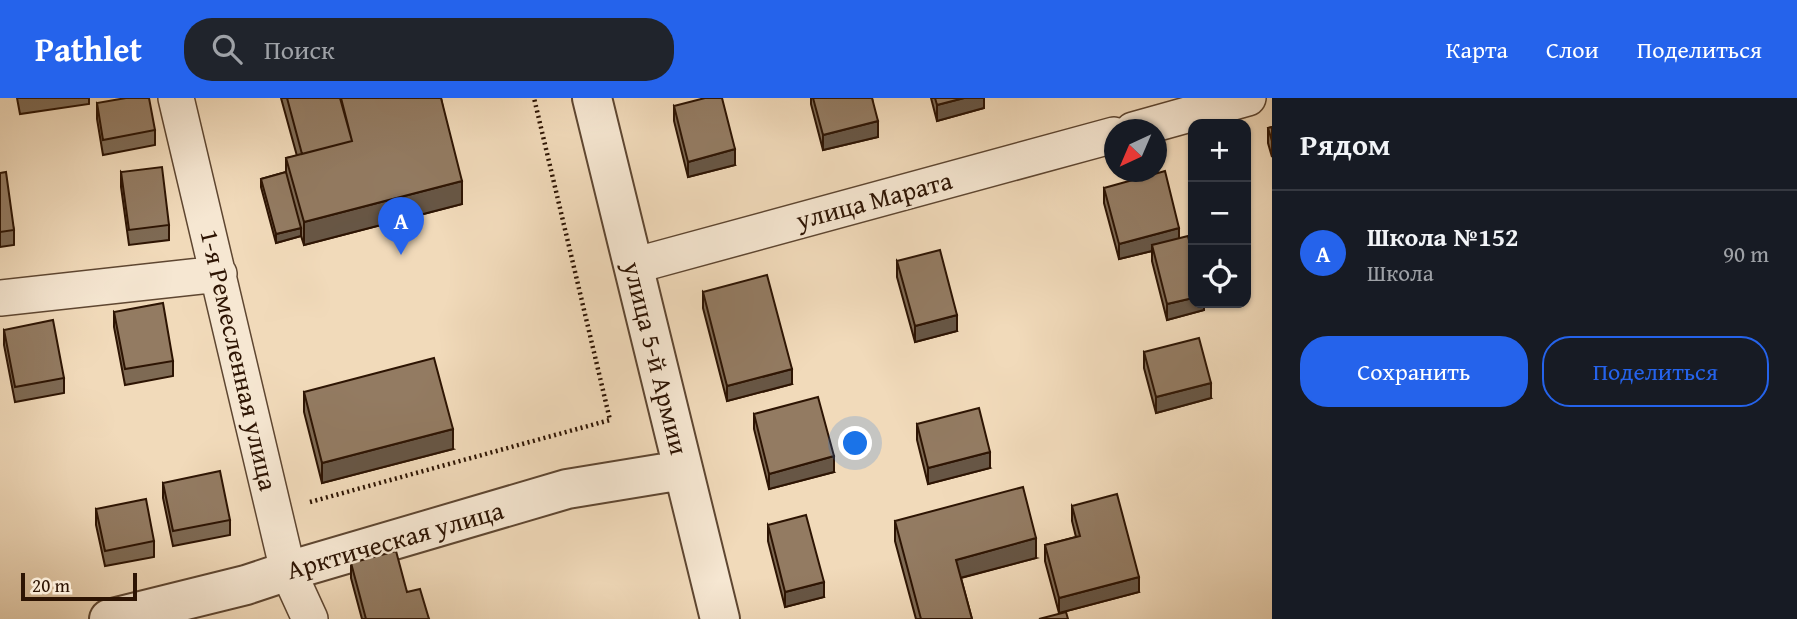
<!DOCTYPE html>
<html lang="ru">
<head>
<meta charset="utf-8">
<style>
	body { margin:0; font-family:"Gentium Book Plus",serif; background:#20242c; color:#f1f3f6 }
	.controls { position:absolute; right:21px; top:21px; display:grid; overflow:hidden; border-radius:14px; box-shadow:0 2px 5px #0004 }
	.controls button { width:63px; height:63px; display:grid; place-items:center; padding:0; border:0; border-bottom:2px solid #363941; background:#171b24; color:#f1f3f6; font:35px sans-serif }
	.compass { position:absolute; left:1104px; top:21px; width:63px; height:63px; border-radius:50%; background:#171b24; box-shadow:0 2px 5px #0004; rotate:224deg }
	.scale { position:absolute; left:21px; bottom:18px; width:116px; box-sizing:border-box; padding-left:7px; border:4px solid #2d1403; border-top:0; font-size:19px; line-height:24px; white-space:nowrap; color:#2d1403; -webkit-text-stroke:5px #f6e7d2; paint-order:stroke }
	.you { position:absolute; left:856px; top:346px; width:24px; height:24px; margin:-18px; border:5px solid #fff; border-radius:50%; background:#1a73e8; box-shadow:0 0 0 10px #1a73e833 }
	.badge { display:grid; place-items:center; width:46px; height:46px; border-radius:50%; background:#2563eb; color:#fff; font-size:23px; font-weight:700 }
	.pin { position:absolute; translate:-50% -58px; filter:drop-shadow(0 2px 4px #0008) }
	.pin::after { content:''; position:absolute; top:37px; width:24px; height:21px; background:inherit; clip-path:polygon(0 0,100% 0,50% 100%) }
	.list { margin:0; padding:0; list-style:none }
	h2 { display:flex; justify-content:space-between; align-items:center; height:91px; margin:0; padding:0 28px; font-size:30px }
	h2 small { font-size:23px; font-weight:400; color:#9ea1a6 }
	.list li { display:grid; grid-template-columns:46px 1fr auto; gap:21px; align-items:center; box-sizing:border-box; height:126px; padding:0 28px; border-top:2px solid #363941 }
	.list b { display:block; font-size:26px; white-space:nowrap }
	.list p { margin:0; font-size:23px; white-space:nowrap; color:#9ea1a6 }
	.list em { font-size:23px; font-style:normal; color:#9ea1a6 }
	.actions { display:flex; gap:14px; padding:21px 28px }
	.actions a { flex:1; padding:16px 0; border:2px solid #2563eb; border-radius:28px; text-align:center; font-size:24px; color:#2563eb }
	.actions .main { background:#2563eb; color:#fff }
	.icon { flex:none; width:38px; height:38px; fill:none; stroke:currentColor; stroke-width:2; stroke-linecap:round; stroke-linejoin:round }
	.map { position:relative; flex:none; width:1272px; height:521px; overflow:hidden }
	header { display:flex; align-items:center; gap:42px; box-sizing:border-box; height:98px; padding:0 35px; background:#2563eb; color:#fff }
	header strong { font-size:33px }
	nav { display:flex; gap:38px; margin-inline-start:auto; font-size:24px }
	.search { width:490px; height:63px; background:#20242c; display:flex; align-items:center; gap:18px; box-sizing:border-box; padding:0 24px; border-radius:28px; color:#9ea1a6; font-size:26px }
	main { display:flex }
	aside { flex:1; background:#171b24 }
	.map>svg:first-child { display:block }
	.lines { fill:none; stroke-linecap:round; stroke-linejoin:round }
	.minor-casing { stroke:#5e4631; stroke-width:38 }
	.tertiary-casing { stroke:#5e4631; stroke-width:42 }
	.path { stroke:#2d1403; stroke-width:4.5; stroke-dasharray:2 3.5; stroke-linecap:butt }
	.minor { stroke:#f6e7d2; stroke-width:35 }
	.tertiary { stroke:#f6e7d2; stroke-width:38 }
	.wall { fill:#7e6a54; stroke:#2d1403; stroke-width:2 }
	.shaded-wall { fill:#675645; stroke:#2d1403; stroke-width:2 }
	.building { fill:#937b62; stroke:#2d1403; stroke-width:2 }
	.labels { text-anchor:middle; stroke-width:5; stroke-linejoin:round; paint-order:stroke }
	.street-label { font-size:26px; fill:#2d1403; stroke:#f6e7d2 }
</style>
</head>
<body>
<header>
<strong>Pathlet</strong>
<div class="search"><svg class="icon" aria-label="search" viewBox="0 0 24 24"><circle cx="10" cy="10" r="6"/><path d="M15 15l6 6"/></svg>Поиск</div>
<nav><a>Карта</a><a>Слои</a><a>Поделиться</a></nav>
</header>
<main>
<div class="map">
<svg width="1272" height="521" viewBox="0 0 1272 521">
	<rect width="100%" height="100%" fill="#f1daba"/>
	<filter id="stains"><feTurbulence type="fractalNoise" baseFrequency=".00286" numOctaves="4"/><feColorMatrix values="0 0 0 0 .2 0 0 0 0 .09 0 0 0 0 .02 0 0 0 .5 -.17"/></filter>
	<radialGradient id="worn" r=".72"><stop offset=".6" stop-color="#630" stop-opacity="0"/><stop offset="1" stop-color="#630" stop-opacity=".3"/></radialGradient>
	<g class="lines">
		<defs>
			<path id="minor" d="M 176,0 L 288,473 L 310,521
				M 1133,32 L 1248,0
				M 633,168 L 1114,37
				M 0,200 L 219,176"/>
			<path id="tertiary" d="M 592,0 L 720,521
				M 109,521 L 246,487 L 288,473 L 567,391 L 683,372"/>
		</defs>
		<use href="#minor" class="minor-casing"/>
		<use href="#tertiary" class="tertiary-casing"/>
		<path class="path" d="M 310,404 L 610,322 L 534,0"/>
		<use href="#minor" class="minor"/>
		<use href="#tertiary" class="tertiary"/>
	</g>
	<path class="wall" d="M 17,0 L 89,0 L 89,6 L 20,16 Z
		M 281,0 L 441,0 L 462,106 L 304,147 L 301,138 L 276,145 L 261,89 L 261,81 L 286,74 L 286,60 L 297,58 Z
		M 811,0 L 872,0 L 878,39 L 823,52 L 811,6 Z
		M 931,0 L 984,0 L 984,10 L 937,23 Z
		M 97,5 L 155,32 L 155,47 L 103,57 L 97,21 Z
		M 674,8 L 735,67 L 688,79 L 674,23 Z
		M 1272,29 L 1272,59 L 1268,45 L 1268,30 Z
		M 121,74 L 169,127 L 169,142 L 129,147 L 121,89 Z
		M 0,75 L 14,132 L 14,147 L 0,149 Z
		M 1104,90 L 1179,140 L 1204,205 L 1204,212 L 1167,222 L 1152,163 L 1152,153 L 1119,161 L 1104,105 Z
		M 897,163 L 957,233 L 915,244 L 897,179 Z
		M 703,194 L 792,286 L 727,303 L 703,210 Z
		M 114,214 L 173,263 L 173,278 L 125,287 L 114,229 Z
		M 4,232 L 64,280 L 64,295 L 15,304 L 4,247 Z
		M 1144,254 L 1211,300 L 1156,315 L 1144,270 Z
		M 304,294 L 453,351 L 322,385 L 304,314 Z
		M 754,316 L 834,374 L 769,391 L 754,331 Z
		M 917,326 L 990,370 L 928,386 L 917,342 Z
		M 163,385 L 230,422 L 230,437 L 173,448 L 163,400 Z
		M 1072,408 L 1139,494 L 1059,515 L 1045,463 L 1045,447 L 1076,439 L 1072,423 Z
		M 96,411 L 154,443 L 154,459 L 105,468 L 96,427 Z
		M 895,423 L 1036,460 L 961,480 L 972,521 L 916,521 L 895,443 Z
		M 768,427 L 824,499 L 785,509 L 768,443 Z
		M 351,465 L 407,494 L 429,521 L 362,521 L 351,480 Z"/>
	<path class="shaded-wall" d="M 964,0 L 984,0 L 984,10 L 937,23 L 937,7 Z
		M 878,23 L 878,39 L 823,52 L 823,37 Z
		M 735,51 L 735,67 L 688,79 L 688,64 Z
		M 462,83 L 462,106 L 304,147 L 304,124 Z
		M 301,130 L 301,138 L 276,145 L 276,136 Z
		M 1179,130 L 1179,145 L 1152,147 L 1152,153 L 1119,161 L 1119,146 Z
		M 1193,200 L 1193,205 L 1204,205 L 1204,212 L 1167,222 L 1167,206 Z
		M 957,217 L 957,233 L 915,244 L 915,228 Z
		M 792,271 L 792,286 L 727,303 L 727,288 Z
		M 1211,285 L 1211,300 L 1156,315 L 1156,299 Z
		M 453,331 L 453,351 L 322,385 L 322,365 Z
		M 990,354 L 990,370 L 928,386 L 928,370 Z
		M 834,358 L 834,374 L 769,391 L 769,376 Z
		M 1036,440 L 1036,460 L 956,481 L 956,462 Z
		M 1139,479 L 1139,494 L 1059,515 L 1059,500 Z
		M 824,484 L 824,499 L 785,509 L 785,494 Z"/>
	<path class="building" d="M 126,0 L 149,0 L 155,32 L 103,42 L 97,5 Z
		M 287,0 L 340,0 L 352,43 L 302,56 Z
		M 341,0 L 441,0 L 462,83 L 304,124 L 286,60 L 352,43 Z
		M 705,0 L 722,0 L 735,51 L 688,64 L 674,8 Z
		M 813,0 L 872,0 L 878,23 L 823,37 Z
		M 935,0 L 964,0 L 937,7 Z
		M 1272,29 L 1272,43 L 1268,30 Z
		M 162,69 L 169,127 L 129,132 L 121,74 Z
		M 1165,73 L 1179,130 L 1119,146 L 1104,90 Z
		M 6,74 L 14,132 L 0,134 L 0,75 Z
		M 286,74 L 301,130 L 276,136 L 261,81 Z
		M 1188,138 L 1193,158 L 1193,200 L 1167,206 L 1152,147 Z
		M 940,152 L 957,217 L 915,228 L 897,163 Z
		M 767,177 L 792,271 L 727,288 L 703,194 Z
		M 163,205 L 173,263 L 125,271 L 114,214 Z
		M 53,222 L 64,280 L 15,289 L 4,232 Z
		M 1199,240 L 1211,285 L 1156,299 L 1144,254 Z
		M 434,260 L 453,331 L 322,365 L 304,294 Z
		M 818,299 L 834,358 L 769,376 L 754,316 Z
		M 979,310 L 990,354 L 928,370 L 917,326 Z
		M 220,373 L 230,422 L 173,433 L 163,385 Z
		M 1023,389 L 1036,440 L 956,462 L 972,521 L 921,521 L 895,423 Z
		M 1117,396 L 1139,479 L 1059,500 L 1045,447 L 1080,438 L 1072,408 Z
		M 146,401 L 154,443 L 105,453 L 96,411 Z
		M 806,417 L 824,484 L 785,494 L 768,427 Z
		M 396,453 L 407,494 L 420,491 L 429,521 L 366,521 L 351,465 Z
		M 1066,514 L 1068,521 L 1039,521 Z"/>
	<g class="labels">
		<g class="street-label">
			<text transform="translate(874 102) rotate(-15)" y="9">улица Марата</text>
			<text transform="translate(656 260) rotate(76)" y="9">улица 5-й Армии</text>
			<text transform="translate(239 262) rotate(77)" y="9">1-я Ремесленная улица</text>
			<text transform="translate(395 442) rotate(-16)" y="9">Арктическая улица</text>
		</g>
	</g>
	<rect width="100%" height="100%" filter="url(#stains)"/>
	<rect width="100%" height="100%" fill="url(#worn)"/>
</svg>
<div class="controls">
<button>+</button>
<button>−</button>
<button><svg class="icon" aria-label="locate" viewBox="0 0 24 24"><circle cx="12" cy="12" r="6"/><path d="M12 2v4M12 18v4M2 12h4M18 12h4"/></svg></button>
</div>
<svg class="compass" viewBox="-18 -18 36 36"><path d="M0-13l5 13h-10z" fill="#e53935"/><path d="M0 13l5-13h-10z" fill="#9ea1a6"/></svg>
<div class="scale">20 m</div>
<div class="you"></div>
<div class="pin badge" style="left:401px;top:157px">A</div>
</div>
<aside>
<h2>Рядом<small></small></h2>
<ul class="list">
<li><span class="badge">A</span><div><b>Школа №152</b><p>Школа</p></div><em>90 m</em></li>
</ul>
<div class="actions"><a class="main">Сохранить</a><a>Поделиться</a></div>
</aside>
</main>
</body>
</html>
